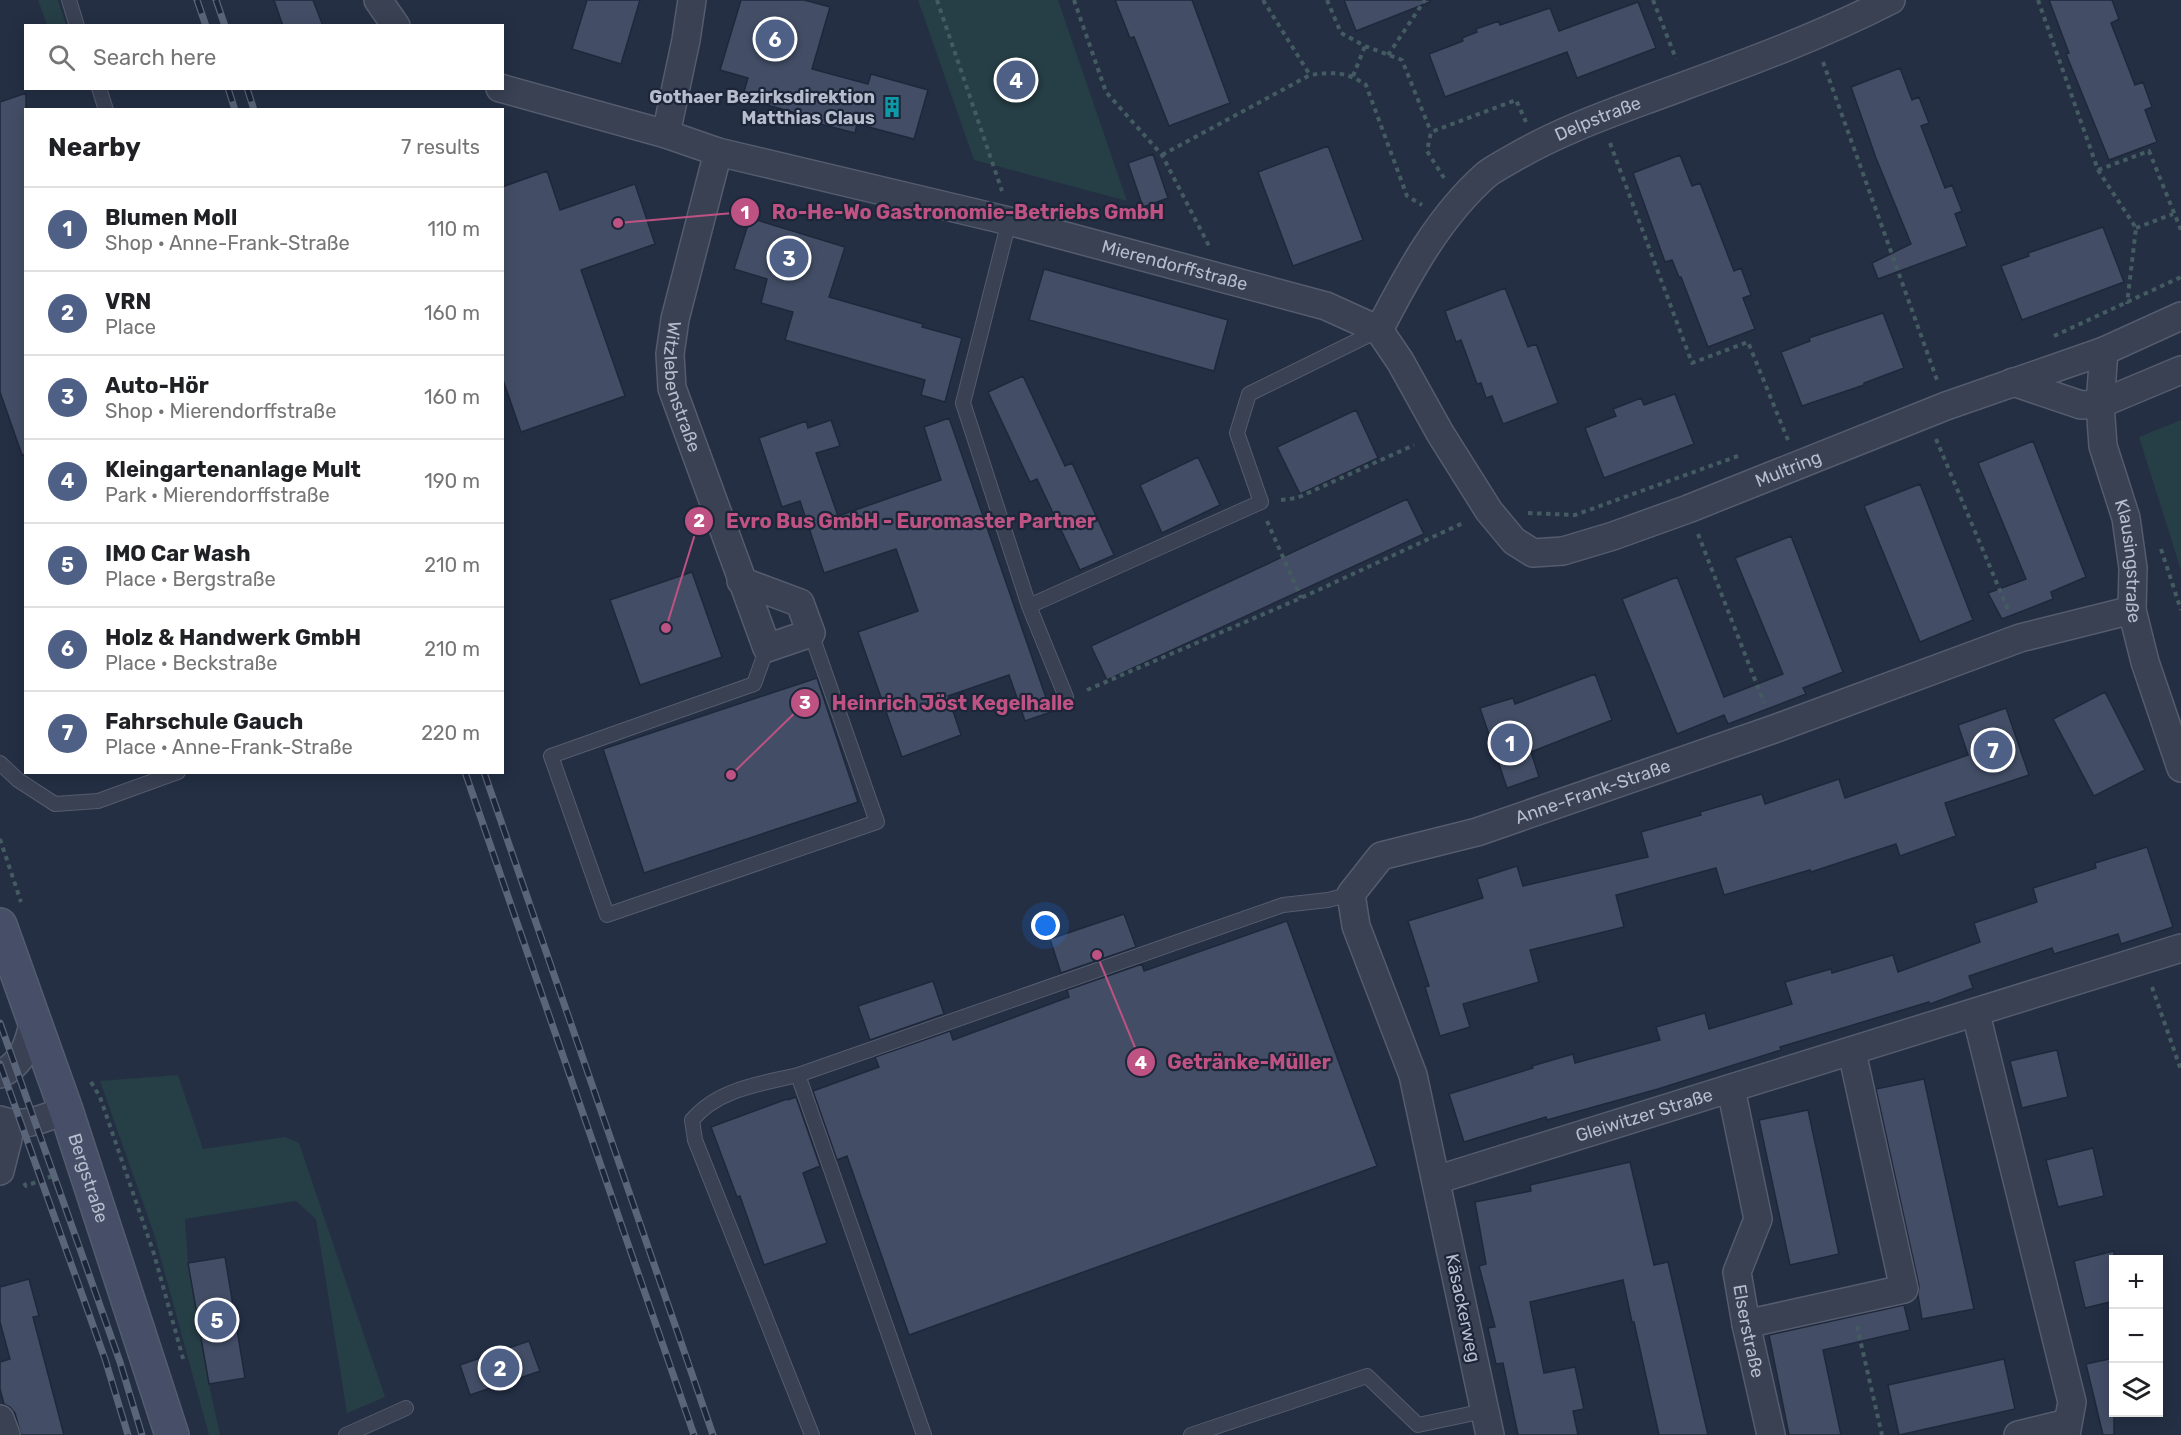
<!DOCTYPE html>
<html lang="en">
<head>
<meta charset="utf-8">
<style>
	body { margin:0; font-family:Rubik,sans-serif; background:#f2f2f2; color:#202124 }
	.controls { position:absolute; right:18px; bottom:18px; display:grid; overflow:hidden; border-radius:0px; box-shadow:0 3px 15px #0003 }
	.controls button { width:54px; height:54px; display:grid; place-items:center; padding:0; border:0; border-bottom:2px solid #e0e0e0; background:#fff; color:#202124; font:30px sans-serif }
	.you { position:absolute; left:1046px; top:926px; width:21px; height:21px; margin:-15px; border:4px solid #fff; border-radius:50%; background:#1a73e8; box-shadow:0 0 0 9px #1a73e833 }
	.badge { display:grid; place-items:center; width:39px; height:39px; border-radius:50%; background:#4f6087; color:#fff; font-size:20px; font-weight:700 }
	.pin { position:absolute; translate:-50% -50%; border:3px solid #fff; box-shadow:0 2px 6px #0006 }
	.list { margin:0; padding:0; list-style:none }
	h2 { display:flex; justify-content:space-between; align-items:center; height:78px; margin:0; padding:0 24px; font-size:26px }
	h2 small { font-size:20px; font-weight:400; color:#757577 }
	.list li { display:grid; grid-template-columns:39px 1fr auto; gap:18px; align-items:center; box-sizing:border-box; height:84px; padding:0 24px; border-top:2px solid #e0e0e0 }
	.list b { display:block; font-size:22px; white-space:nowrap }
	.list p { margin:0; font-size:20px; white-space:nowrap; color:#757577 }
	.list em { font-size:20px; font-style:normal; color:#757577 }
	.icon { flex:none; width:33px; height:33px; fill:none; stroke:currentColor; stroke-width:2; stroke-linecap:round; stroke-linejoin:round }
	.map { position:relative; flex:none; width:2181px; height:1435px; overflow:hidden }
	.search { position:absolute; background:#fff; box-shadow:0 3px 15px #0003; left:24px; top:24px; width:480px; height:66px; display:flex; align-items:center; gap:15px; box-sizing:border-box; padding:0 21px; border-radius:0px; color:#757577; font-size:22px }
	.panel { position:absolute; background:#fff; box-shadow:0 3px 15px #0003; left:24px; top:108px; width:480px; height:666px; border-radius:0px }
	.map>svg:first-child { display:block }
	.green { fill:#263e45 }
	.building { fill:#434e66; stroke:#1f283b; stroke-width:1.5 }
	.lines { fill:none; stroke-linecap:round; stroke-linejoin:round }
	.service-casing { stroke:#545c6e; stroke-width:16 }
	.minor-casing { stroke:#545c6e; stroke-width:30 }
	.secondary-casing { stroke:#545c6e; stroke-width:36 }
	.path { stroke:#445b61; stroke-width:4; stroke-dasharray:4.5 4.5; stroke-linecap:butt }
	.service { stroke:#394153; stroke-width:14 }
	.minor { stroke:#394153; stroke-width:27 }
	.secondary { stroke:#464f67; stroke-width:33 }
	.rail-casing { stroke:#5a657a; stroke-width:7 }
	.rail { stroke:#1d2639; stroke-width:4.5; stroke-dasharray:14; stroke-linecap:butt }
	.labels { text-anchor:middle; stroke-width:4.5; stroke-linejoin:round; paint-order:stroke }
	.poi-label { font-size:18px; font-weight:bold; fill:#b6bdcd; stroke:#1d2639; text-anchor:end }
	.street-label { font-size:18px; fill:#b6bdcd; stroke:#1d2639 }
	.leader { fill:none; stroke:#be5283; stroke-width:2 }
	.callout-dot { fill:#be5283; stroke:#1d2639; stroke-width:2 }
	.mark-label { font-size:18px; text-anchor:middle; font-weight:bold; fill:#fff }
	.callout-label { font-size:20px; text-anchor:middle; font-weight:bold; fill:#be5283; stroke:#1d2639; stroke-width:4.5; stroke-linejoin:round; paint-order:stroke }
</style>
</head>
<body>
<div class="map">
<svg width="2181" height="1435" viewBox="0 0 2181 1435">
	<rect width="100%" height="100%" fill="#242f44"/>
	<path class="green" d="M 38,0 L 58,0 L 66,25 L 47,25 Z
		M 918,0 L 1058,0 L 1127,201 L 974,160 Z
		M 2181,420 L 2181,570 L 2139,437 Z
		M 178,1075 L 203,1149 L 285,1137 L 299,1143 L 385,1397 L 347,1413 L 316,1219 L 296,1201 L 185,1219 L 188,1263 L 209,1384 L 220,1435 L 209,1435 L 155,1237 L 100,1081 Z"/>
	<path class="building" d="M 274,0 L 313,0 L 323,26 L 283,26 Z
		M 587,0 L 640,0 L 621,64 L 572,49 Z
		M 741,0 L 804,0 L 830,7 L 812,69 L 868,84 L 871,74 L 928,90 L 914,139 L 857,124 L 855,133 L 820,124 L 821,120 L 742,98 L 748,78 L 720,70 Z
		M 1115,0 L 1192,0 L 1230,103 L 1169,126 L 1134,37 L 1130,38 Z
		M 1344,0 L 1430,0 L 1430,2 L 1356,31 Z
		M 2049,0 L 2112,0 L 2119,19 L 2111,23 L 2135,85 L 2143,82 L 2152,107 L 2145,110 L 2157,142 L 2109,160 L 2066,54 L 2069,53 Z
		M 1638,2 L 1656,48 L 1577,78 L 1567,52 L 1445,97 L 1429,54 L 1463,41 L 1462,38 L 1477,32 L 1476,29 L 1499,21 L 1500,25 L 1550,8 L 1559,31 Z
		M 1900,68 L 1912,100 L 1919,97 L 1929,123 L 1921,126 L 1945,188 L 1952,185 L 1962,211 L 1955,214 L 1967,246 L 1878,279 L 1872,263 L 1911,244 L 1876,158 L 1851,87 Z
		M 26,93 L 26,454 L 22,455 L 0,392 L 0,102 Z
		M 1328,146 L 1363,240 L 1293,266 L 1258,172 Z
		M 1153,154 L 1168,198 L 1143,207 L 1128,163 Z
		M 1680,155 L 1692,186 L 1700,183 L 1734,271 L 1741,268 L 1751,295 L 1743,298 L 1755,329 L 1708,347 L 1681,277 L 1679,277 L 1672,260 L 1665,262 L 1633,173 Z
		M 547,171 L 560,210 L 635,184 L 655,244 L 581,270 L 625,396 L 521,432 L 502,377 L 502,187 Z
		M 750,218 L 845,247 L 829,297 L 923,324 L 922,327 L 962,338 L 945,402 L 921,395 L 925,380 L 785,340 L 793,312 L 761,303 L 767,279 L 734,269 Z
		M 2103,227 L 2124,282 L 2022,320 L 2001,266 L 2029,256 L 2028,253 Z
		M 1044,269 L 1228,320 L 1214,371 L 1029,320 Z
		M 1505,288 L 1528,347 L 1536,344 L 1558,403 L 1503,424 L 1492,396 L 1486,398 L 1481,383 L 1477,384 L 1461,340 L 1456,342 L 1445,311 Z
		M 1883,313 L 1904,368 L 1864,383 L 1864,385 L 1802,406 L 1781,352 L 1810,341 L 1809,338 Z
		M 1023,376 L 1065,466 L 1072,463 L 1114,555 L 1080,570 L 1037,479 L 1030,482 L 988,392 Z
		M 1675,394 L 1694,444 L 1604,478 L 1585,428 L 1616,416 L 1613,409 L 1641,398 L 1644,405 Z
		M 1356,410 L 1378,458 L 1300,494 L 1277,447 Z
		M 949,418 L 1051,712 L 1025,721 L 1009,675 L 948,696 L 961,735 L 902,757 L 858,632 L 918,611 L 896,549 L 824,573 L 800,501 L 782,507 L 759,438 L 806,421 L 808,428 L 831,420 L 840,446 L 816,453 L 838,516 L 941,480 L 924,427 Z
		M 2033,441 L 2086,577 L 2051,592 L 2053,599 L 2002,619 L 1988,593 L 2026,579 L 1978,463 Z
		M 1198,457 L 1220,505 L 1162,533 L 1140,485 Z
		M 1920,484 L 1973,620 L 1920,642 L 1864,506 Z
		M 1407,499 L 1424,534 L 1107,680 L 1091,646 Z
		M 1791,536 L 1843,672 L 1803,688 L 1806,694 L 1728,724 L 1724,715 L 1677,734 L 1622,599 L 1677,577 L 1724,697 L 1783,674 L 1735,558 Z
		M 692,572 L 722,657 L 640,685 L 610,600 Z
		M 1595,674 L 1612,720 L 1531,752 L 1539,777 L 1507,788 L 1480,708 L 1513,698 L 1515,704 Z
		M 817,678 L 858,802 L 644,873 L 603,749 Z
		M 2105,692 L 2145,770 L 2094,796 L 2053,719 Z
		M 2006,708 L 2029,775 L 1945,803 L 1956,836 L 1900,856 L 1896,844 L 1811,872 L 1810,870 L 1724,895 L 1716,868 L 1616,895 L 1624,927 L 1530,950 L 1539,982 L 1463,1004 L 1470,1027 L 1440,1036 L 1425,987 L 1429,986 L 1408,921 L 1483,898 L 1477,879 L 1517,866 L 1523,886 L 1648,857 L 1641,832 L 1701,815 L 1700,812 L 1762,794 L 1765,804 L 1839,779 L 1845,798 L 1968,755 L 1958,725 Z
		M 2147,847 L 2173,927 L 2121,944 L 2118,934 L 2054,954 L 2052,948 L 1969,976 L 1973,988 L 1930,1004 L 1929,1002 L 1780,1047 L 1781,1050 L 1658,1089 L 1547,1120 L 1546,1117 L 1464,1142 L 1449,1094 L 1533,1068 L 1532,1066 L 1573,1054 L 1575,1063 L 1660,1040 L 1656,1027 L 1705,1013 L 1709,1029 L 1792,1004 L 1785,982 L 1831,969 L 1832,973 L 1893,955 L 1898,972 L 1980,942 L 1974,923 L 2037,902 L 2033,888 L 2096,868 L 2095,863 Z
		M 1124,914 L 1136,947 L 1061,973 L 1050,939 Z
		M 1287,921 L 1377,1166 L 909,1335 L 847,1156 L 837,1160 L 813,1091 L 879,1067 L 875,1057 L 950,1031 L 953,1040 L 1069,997 L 1067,990 L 1142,964 L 1144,971 Z
		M 933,981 L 944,1014 L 870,1040 L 858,1006 Z
		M 2057,1050 L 2068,1097 L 2022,1108 L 2010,1061 Z
		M 1924,1079 L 1974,1309 L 1922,1319 L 1918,1295 L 1919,1286 L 1876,1089 Z
		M 796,1097 L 820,1166 L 803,1173 L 827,1243 L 764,1265 L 740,1196 L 737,1197 L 711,1127 L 787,1099 L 788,1100 Z
		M 1808,1110 L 1839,1254 L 1790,1265 L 1759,1120 Z
		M 2093,1148 L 2104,1196 L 2058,1207 L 2046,1160 Z
		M 1630,1162 L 1654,1265 L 1668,1262 L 1708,1435 L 1659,1435 L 1634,1322 L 1632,1322 L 1623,1280 L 1530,1302 L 1544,1373 L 1575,1367 L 1584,1409 L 1573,1411 L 1578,1435 L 1518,1435 L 1503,1363 L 1496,1364 L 1488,1328 L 1495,1327 L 1479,1266 L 1486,1264 L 1475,1202 L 1531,1191 L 1530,1185 Z
		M 2114,1251 L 2114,1301 L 2085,1308 L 2074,1261 Z
		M 225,1257 L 245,1378 L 209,1384 L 188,1263 Z
		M 29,1279 L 39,1316 L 33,1317 L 64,1435 L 21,1435 L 15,1413 L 10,1407 L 4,1404 L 0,1389 L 0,1362 L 10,1359 L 0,1322 L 0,1287 Z
		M 1904,1305 L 1910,1330 L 1823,1350 L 1841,1435 L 1789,1435 L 1769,1335 Z
		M 529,1341 L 540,1371 L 470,1395 L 460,1365 Z
		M 2114,1358 L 2114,1435 L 2103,1435 L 2086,1364 Z
		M 2004,1359 L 2015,1409 L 1899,1435 L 1888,1385 Z"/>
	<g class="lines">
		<defs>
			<path id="service" d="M 69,0 L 77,26
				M 99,88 L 106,110
				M 1009,221 L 963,403 L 1029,606 L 1066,697
				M 1029,606 L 1261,502 L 1237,433 L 1249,394 L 1379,330
				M 767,648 L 754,684 L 551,756 L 607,915 L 877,822 L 811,633
				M 0,763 L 18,780 L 55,804 L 98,801 L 178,772
				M 798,1075 C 760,1084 718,1089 692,1120 L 695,1140 L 812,1435
				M 346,1435 L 406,1408
				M 924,1435 L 798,1075 L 1283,905 L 1328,900 L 1351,894
				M 1191,1435 L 1367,1376 L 1418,1425 L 1484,1411"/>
			<g id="minor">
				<path d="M 378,0 L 396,26"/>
				<path id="s1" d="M 500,88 L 666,134 L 718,152 L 1009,221 L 1326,306 L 1379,330 L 1400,361 L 1440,433 L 1489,511 L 1514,541 L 1533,553 L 1563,551 L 1613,536 L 1688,509 L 1946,406 L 2104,351 L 2181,316"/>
				<path d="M 666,134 L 686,40 L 692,0"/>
				<path id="s2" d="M 718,152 L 675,319 L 670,354 L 672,388 L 767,648 L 811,633 L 800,603 L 741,581"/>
				<path id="s3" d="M 1379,330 C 1408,274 1439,216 1487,174 C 1494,169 1503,164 1510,160 C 1552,135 1597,118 1643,101 C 1727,70 1811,41 1891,0"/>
				<path id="s4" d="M 2104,351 L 2100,404 L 2103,446 L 2126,518 L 2133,568 L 2132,610 L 2145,662 L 2181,768"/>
				<path d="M 2013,382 L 2081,405 L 2100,404 L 2181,370"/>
				<path d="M 1976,1014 L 2072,1402 L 2066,1435"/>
				<path d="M 0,1074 C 23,1064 29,1043 34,1020"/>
				<path id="s5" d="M 1731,1089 L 1758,1219 L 1737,1272 L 1746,1324 L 1771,1435"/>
				<path d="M 0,1120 C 23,1129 44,1118 66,1110"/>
				<path d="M 0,1171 L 8,1139 L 9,1124"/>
				<path id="s6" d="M 1436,1180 L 2181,948"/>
				<path d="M 1746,1324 L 1904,1289 L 1852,1052"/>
				<path d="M 0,1419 L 6,1435"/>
				<path id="s7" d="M 1490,1435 L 1413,1075 L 1356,926 L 1351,894 L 1381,856 L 1477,832 L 1774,729 L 2020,638 L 2132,610"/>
				<path d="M 2018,1435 L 2067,1423"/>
			</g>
			<g id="secondary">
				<path id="s8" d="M 0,925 L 66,1110 L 172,1435"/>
			</g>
		</defs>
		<use href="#service" class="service-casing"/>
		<use href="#minor" class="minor-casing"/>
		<use href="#secondary" class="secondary-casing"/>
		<path class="path" d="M 937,0 L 1002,191
			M 1074,0 L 1106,92 L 1162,155 L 1209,246
			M 1263,0 L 1310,75
			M 1327,0 L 1341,33 L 1365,46 L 1402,60 L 1431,132
			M 1653,0 L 1676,59
			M 2038,0 L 2098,170 L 2136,228 L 2127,304
			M 1388,55 L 1425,0
			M 1823,62 L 1937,380
			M 1353,76 L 1365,46
			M 1610,143 L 1692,363 L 1748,342 L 1788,440
			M 1162,155 L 1310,75 C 1333,72 1346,71 1366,85 L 1407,196 L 1422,205
			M 2098,170 L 2149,151 L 2181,230
			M 1444,178 L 1427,151 L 1431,132 L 1516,100 L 1526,122
			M 2136,228 L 2173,214
			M 2054,336 L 2181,277
			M 1936,439 L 2009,612
			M 1281,500 L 1297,498 L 1414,445
			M 1528,513 L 1575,515 L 1738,456
			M 1267,521 L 1301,598
			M 1698,534 L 1764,703
			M 2161,549 L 2181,610
			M 1087,690 L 1301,598 L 1463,523
			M 0,839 L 21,902
			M 2152,987 L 2181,1070
			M 91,1082 L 100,1097 L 154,1254 L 184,1362
			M 24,1183 L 26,1186 L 55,1175
			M 1857,1326 L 1882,1435"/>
		<use href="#service" class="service"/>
		<use href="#minor" class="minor"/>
		<use href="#secondary" class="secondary"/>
		<defs>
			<path id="rail" d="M 197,0 L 206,26
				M 216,0 L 225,26
				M 228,88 L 235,110
				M 247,88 L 254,110
				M 465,772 L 694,1435
				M 484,772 L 713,1435
				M 0,1023 L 120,1362 L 142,1435
				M 0,1064 L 105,1359 L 128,1435"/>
		</defs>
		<use href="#rail" class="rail-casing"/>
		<use href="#rail" class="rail"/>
	</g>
	<defs>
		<symbol id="building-bare" viewBox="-9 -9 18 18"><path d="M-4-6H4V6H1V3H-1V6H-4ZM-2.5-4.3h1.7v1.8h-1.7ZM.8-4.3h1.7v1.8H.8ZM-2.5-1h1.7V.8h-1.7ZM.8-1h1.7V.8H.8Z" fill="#0f9aa8" stroke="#1d2639" stroke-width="2.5" paint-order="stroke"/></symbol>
	</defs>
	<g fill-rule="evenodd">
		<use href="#building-bare" x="877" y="92" width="30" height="30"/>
	</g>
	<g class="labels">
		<g class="poi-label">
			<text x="875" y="103">Gothaer Bezirksdirektion<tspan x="875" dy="21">Matthias Claus</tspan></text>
		</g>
		<g class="street-label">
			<text dy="6" stroke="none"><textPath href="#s3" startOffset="315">Delpstraße</textPath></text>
			<text dy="6" stroke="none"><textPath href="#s1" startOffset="698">Mierendorffstraße</textPath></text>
			<text dy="6" stroke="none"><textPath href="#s2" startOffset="242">Witzlebenstraße</textPath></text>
			<text dy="6" stroke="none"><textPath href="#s1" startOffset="1456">Multring</textPath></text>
			<text dy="6" stroke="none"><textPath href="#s4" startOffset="214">Klausingstraße</textPath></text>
			<text dy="6" stroke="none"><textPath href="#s7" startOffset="830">Anne-Frank-Straße</textPath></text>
			<text dy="6" stroke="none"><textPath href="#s6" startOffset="218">Gleiwitzer Straße</textPath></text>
			<text dy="6" stroke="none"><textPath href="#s8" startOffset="268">Bergstraße</textPath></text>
			<text transform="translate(1463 1308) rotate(78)" y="6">Käsackerweg</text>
			<text dy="6" stroke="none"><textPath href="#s5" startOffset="250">Elserstraße</textPath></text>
		</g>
	</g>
	<path class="leader" d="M618 223L745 212M666 628L699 521M731 775L805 703M1097 955L1141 1062"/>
	<g class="callout-dot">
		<circle cx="618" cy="223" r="6"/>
		<circle cx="666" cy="628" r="6"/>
		<circle cx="731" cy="775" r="6"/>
		<circle cx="1097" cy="955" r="6"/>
		<circle cx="745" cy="212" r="15"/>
		<circle cx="699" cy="521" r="15"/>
		<circle cx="805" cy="703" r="15"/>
		<circle cx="1141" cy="1062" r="15"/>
	</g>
	<g class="mark-label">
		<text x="745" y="219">1</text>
		<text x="699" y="527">2</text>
		<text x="805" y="709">3</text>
		<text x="1141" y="1069">4</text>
	</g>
	<g class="callout-label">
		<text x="968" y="219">Ro-He-Wo Gastronomie-Betriebs GmbH</text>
		<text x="911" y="528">Evro Bus GmbH - Euromaster Partner</text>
		<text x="953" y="710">Heinrich Jöst Kegelhalle</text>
		<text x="1249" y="1069">Getränke-Müller</text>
	</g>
</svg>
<div class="controls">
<button>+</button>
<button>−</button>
<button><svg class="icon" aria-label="layers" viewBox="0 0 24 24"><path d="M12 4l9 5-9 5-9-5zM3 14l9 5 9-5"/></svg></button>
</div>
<div class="you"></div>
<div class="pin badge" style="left:1510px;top:743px">1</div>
<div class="pin badge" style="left:500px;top:1368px">2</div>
<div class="pin badge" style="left:789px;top:258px">3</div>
<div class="pin badge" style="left:1016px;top:80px">4</div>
<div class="pin badge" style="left:217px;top:1320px">5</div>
<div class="pin badge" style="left:775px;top:39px">6</div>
<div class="pin badge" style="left:1993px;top:750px">7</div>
<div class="search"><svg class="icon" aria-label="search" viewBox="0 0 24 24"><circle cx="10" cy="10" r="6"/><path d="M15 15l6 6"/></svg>Search here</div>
<section class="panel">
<h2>Nearby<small>7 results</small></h2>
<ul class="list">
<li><span class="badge">1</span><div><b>Blumen Moll</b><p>Shop · Anne-Frank-Straße</p></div><em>110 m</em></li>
<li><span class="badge">2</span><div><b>VRN</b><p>Place</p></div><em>160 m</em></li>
<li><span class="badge">3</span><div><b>Auto-Hör</b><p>Shop · Mierendorffstraße</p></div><em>160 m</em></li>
<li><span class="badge">4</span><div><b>Kleingartenanlage Mult</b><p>Park · Mierendorffstraße</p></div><em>190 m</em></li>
<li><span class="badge">5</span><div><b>IMO Car Wash</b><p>Place · Bergstraße</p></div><em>210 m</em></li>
<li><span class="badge">6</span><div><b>Holz &amp; Handwerk GmbH</b><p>Place · Beckstraße</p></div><em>210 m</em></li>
<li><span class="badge">7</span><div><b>Fahrschule Gauch</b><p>Place · Anne-Frank-Straße</p></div><em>220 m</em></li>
</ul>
</section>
</div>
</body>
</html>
